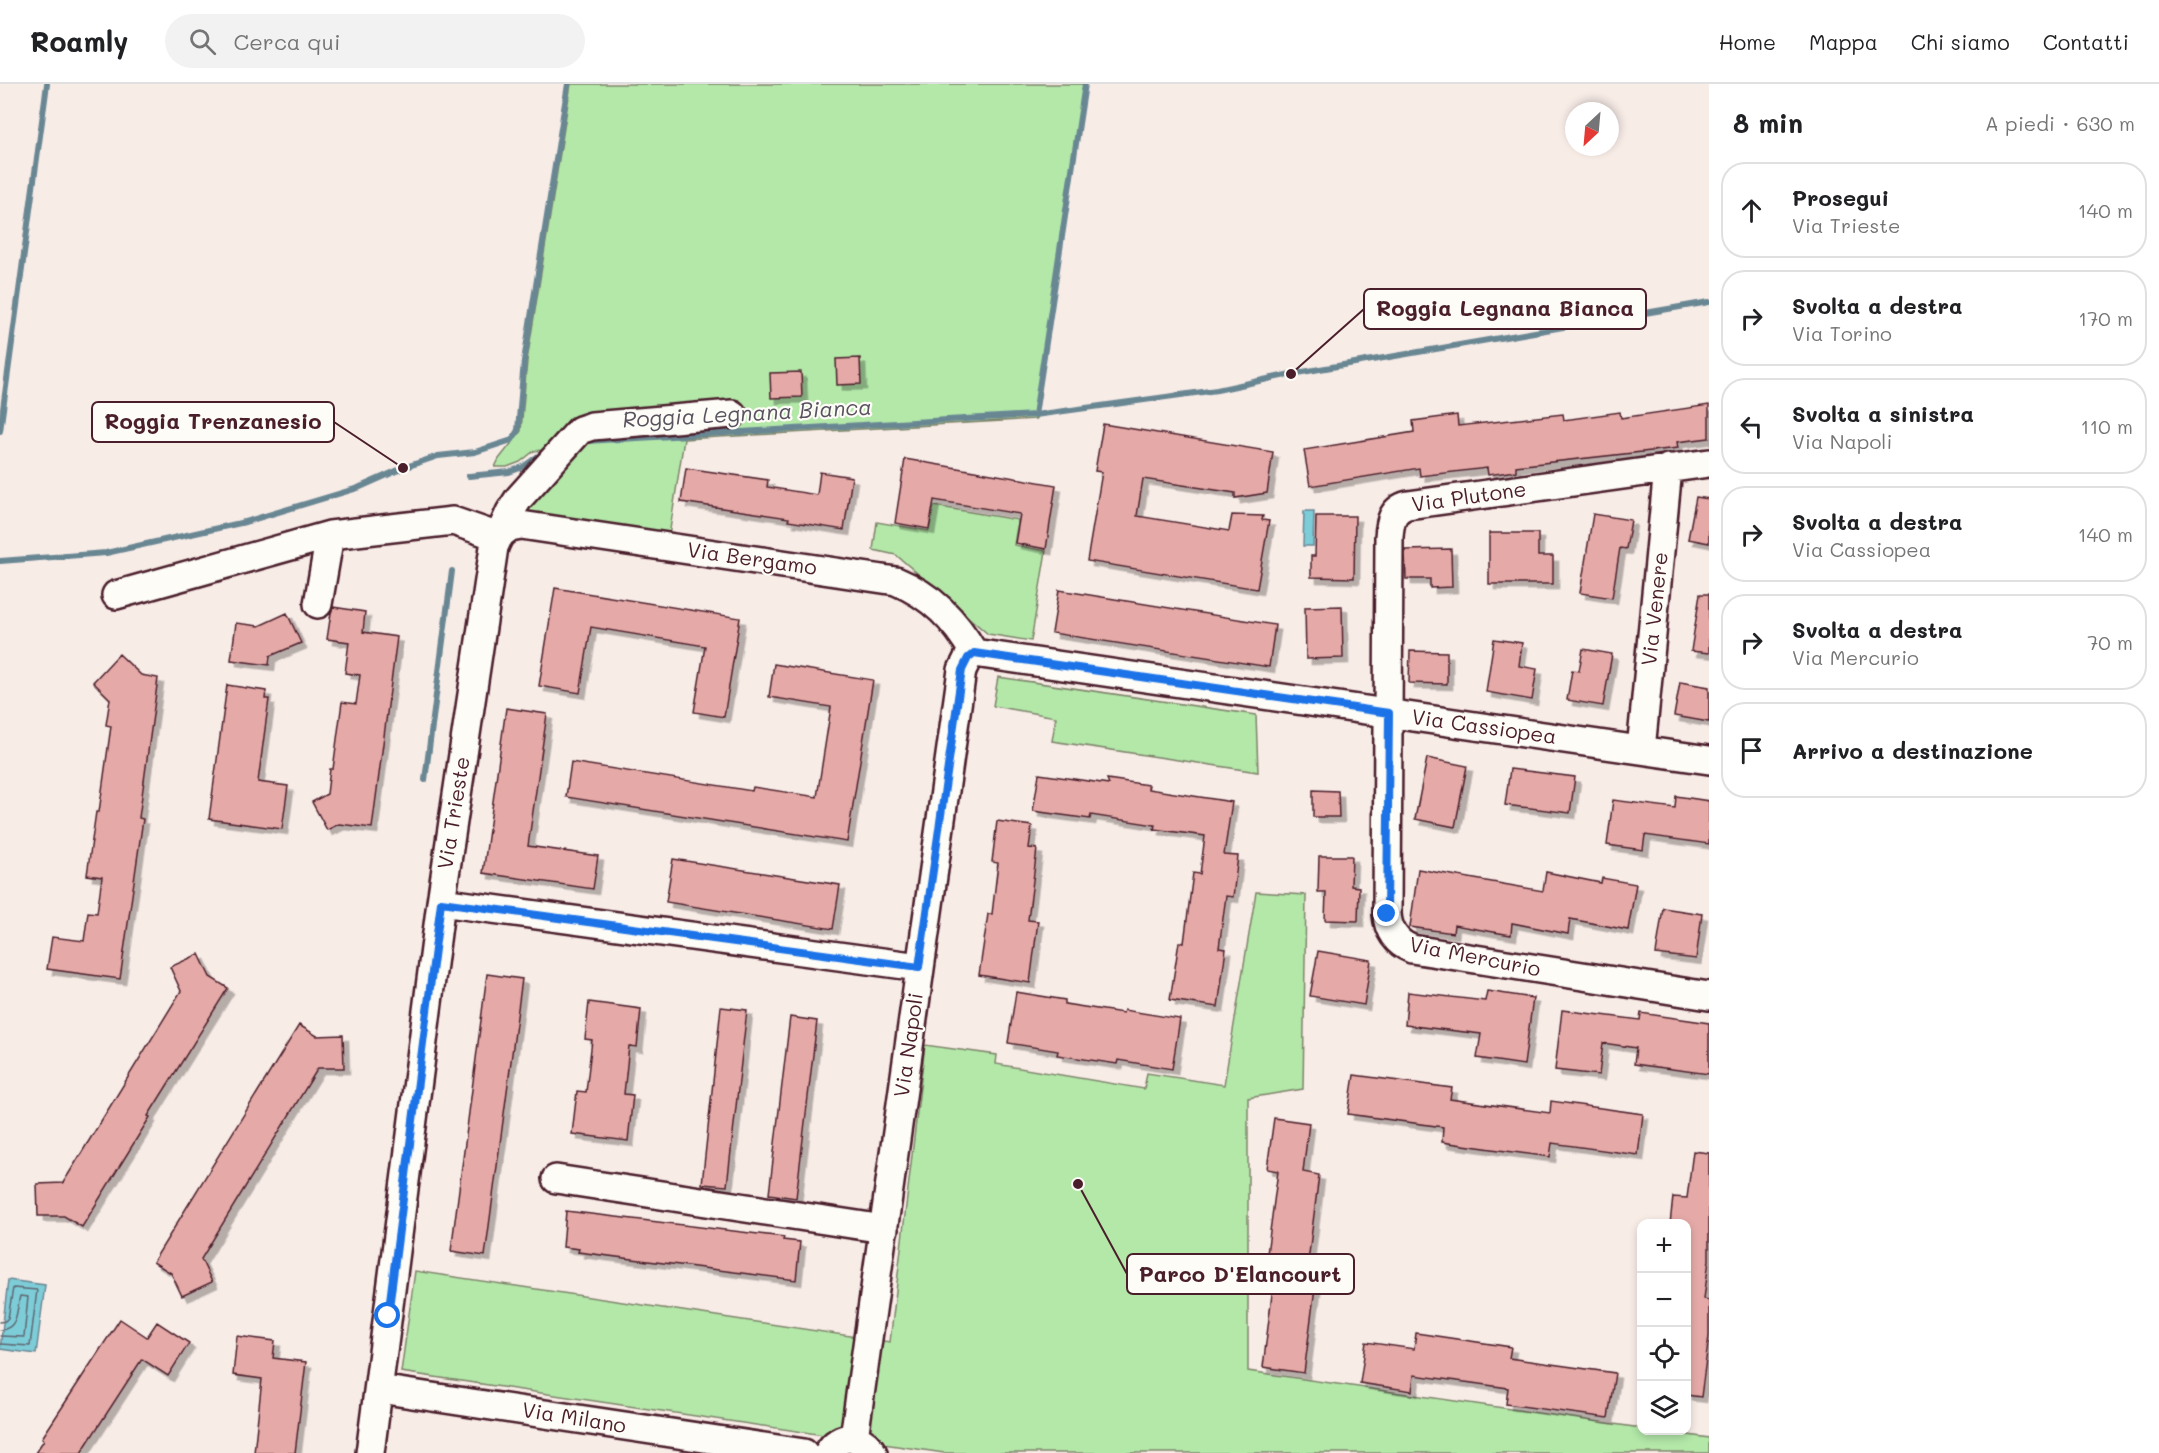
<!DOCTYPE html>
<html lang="it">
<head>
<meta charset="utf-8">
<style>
	body { margin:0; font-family:Mali,sans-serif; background:#f2f2f2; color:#202124 }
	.controls { position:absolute; right:18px; bottom:18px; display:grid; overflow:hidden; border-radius:12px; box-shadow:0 3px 9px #0003 }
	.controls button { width:54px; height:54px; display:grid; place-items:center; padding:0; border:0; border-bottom:2px solid #e0e0e0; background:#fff; color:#202124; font:30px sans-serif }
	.compass { position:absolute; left:1565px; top:18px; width:54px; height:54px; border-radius:50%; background:#fff; box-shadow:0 3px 9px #0003; rotate:206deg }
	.stop { position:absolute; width:18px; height:18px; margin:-14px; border:4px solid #1a73e8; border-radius:50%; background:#fff }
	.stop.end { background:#1a73e8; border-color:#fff; box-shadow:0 2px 6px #0008 }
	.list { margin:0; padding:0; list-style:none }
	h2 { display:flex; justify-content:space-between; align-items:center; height:78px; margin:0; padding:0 24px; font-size:26px }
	h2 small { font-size:20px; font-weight:400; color:#757577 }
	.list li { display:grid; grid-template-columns:39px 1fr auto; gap:18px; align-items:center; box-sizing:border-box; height:96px; margin:0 12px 12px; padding:0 12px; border:2px solid #e0e0e0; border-radius:24px }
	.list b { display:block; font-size:22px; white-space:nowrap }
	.list p { margin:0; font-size:20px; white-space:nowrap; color:#757577 }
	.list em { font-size:20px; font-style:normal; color:#757577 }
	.icon { flex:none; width:33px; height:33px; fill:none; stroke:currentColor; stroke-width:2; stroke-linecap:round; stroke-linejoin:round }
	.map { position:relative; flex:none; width:1709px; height:1369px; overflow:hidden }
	header { display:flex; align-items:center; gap:36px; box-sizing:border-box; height:84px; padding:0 30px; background:#fff; border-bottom:2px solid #e0e0e0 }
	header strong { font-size:28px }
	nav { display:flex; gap:33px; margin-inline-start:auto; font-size:21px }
	.search { width:420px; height:54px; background:#f2f2f2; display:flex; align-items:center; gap:15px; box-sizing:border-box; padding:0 21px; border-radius:33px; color:#757577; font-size:22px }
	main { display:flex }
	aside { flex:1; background:#fff }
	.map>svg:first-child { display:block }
	.green { fill:#b3e8a9; stroke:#7e846a; stroke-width:1.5 }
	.water { fill:#7dcdd8; stroke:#698793; stroke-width:1.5 }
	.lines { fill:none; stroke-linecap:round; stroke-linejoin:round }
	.shore { stroke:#5e6570; stroke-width:1.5 }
	.stream { stroke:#698793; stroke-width:6 }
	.building { fill:#e5aaa7; stroke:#4a1f2b; stroke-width:1.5; filter:url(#shadow) }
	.minor-casing { stroke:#4a1f2b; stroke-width:32 }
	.minor { stroke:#fdfcf7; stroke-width:27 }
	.route { stroke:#1a73e8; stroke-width:8 }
	.labels { text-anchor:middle; stroke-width:4.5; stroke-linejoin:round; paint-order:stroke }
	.street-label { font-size:21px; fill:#4a1f2b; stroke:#fdfcf7 }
	.water-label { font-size:22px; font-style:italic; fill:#59535f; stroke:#fdfcf7 }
	.leader { fill:none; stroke:#4a1f2b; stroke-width:2 }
	.callout-dot { fill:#4a1f2b; stroke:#fdfcf7; stroke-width:2 }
	.callout { fill:#fdfcf7; stroke:#4a1f2b; stroke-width:2 }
	.callout-label { font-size:22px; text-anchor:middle; font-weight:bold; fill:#4a1f2b }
</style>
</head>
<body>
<header>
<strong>Roamly</strong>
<div class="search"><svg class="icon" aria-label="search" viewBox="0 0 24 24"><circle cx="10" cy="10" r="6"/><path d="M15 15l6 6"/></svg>Cerca qui</div>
<nav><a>Home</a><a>Mappa</a><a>Chi siamo</a><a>Contatti</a></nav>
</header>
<main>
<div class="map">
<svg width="1709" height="1369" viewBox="0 0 1709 1369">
	<defs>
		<filter id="shadow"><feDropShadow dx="5.5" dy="5.5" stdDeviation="0" flood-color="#0004"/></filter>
	</defs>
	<rect width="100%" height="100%" fill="#f8ece7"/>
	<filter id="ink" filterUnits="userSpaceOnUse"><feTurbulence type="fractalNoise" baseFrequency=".0167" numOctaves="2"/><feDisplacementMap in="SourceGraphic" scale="12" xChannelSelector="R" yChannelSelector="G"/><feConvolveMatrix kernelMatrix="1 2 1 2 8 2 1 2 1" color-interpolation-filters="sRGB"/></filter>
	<g filter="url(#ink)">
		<path class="green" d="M 571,0 L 1086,0 L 1036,335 L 684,355 L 669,452 L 513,430 L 572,363 L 534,367 L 520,378 L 507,383 L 495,383 L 499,375 L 521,347 L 527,277 Z
			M 934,422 L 1018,436 L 1014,461 L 1046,467 L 1031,557 L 988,550 L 896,471 L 873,466 L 877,438 L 929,447 Z
			M 998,593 L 1256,631 L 1258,688 L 1052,657 L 1056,633 L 993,622 Z
			M 1256,808 L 1306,811 L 1303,1005 L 1248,1014 L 1248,1287 L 1641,1344 L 1642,1346 L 1660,1347 L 1709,1354 L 1709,1369 L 944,1369 L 401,1288 L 415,1187 L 890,1258 L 925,961 L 997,971 L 996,980 L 1144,1005 L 1147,989 L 1224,1001 Z"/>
		<path class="water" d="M 1304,427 L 1314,427 L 1313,462 L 1303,462 Z
			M 8,1196 L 45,1201 L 36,1270 L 0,1265 Z"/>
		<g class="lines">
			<path class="shore" d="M 0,1238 L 5,1237 L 8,1234 L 13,1204 L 37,1206 L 30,1262 L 0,1260
				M 0,1246 C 19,1244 16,1227 20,1212 L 28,1213 L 24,1253 L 0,1252"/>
			<path class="stream" d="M 1035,331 L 1085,0
				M 0,347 L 47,0
				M 586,357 L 1035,331 L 1217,306 L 1291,290 L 1709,218
				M 469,392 L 509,388 L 523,383 L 547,366
				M 0,477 L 106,469 L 245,438 L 358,404 L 403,384 L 438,372 L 475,368 L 512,356 L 518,346 L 524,277 L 568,0
				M 425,696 L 452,487"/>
		</g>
		<path class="building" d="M 860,274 L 861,300 L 837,301 L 836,275 Z
			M 801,288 L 802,313 L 771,314 L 770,289 Z
			M 1709,321 L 1709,354 L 1677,358 L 1678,364 L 1516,382 L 1516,387 L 1488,391 L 1487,384 L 1420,392 L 1419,384 L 1310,402 L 1304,366 L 1414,348 L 1413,337 L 1457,331 L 1458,342 L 1563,330 L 1564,336 L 1620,328 L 1621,334 Z
			M 1103,340 L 1273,368 L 1267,409 L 1235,414 L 1235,409 L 1143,395 L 1137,432 L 1229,447 L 1232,431 L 1263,432 L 1262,436 L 1269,437 L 1257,505 L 1087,477 L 1102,388 L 1095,387 Z
			M 905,375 L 1056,401 L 1046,465 L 1015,459 L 1020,430 L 934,416 L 929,445 L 895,439 Z
			M 686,384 L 768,396 L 767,403 L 817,411 L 820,388 L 852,393 L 844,446 L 788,437 L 789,434 L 681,418 Z
			M 1696,413 L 1709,415 L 1709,459 L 1688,455 Z
			M 1593,430 L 1631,436 L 1626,465 L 1620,464 L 1612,514 L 1580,509 Z
			M 1316,432 L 1355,432 L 1354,494 L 1311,493 L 1311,472 L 1315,472 Z
			M 1489,449 L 1538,449 L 1538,472 L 1553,472 L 1553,500 L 1489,500 Z
			M 1451,465 L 1452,503 L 1430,504 L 1430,495 L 1406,495 L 1405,466 Z
			M 555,504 L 740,534 L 724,633 L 694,628 L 705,562 L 591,543 L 580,609 L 539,602 Z
			M 1059,506 L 1275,541 L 1269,583 L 1052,549 Z
			M 1700,510 L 1709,510 L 1709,569 L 1691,567 Z
			M 1342,522 L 1343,574 L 1306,575 L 1305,523 Z
			M 333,523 L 365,528 L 363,548 L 397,553 L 372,744 L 339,740 L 327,746 L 312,718 L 327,710 L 330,685 L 333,685 L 342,618 L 356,620 L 360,591 L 345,589 L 349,558 L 327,555 L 331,529 Z
			M 287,529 L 301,559 L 270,572 L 269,581 L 231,576 L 236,539 L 259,542 Z
			M 1494,555 L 1522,559 L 1519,582 L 1537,585 L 1532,616 L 1486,608 Z
			M 1583,565 L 1612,570 L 1603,622 L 1567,616 L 1572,586 L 1579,587 Z
			M 1410,567 L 1447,568 L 1447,600 L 1409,599 Z
			M 119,570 L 141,591 L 158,594 L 139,734 L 143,735 L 120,895 L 47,885 L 52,853 L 84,857 L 88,828 L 97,829 L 102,793 L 87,791 L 96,728 L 99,728 L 111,642 L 106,641 L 110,615 L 93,598 Z
			M 774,580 L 873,596 L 847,758 L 566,713 L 571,678 L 752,707 L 753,703 L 817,713 L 831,623 L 769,613 Z
			M 1680,598 L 1709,603 L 1709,638 L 1674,632 Z
			M 227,601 L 266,607 L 265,615 L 269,615 L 258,698 L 288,702 L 282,745 L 209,735 Z
			M 506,624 L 547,630 L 528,762 L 598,772 L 593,805 L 483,789 Z
			M 1427,674 L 1467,682 L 1455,743 L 1415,735 Z
			M 1510,685 L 1575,693 L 1570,729 L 1505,721 Z
			M 1039,690 L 1109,700 L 1107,695 L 1149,701 L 1148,705 L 1232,718 L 1224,771 L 1238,772 L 1233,813 L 1226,812 L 1219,864 L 1226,865 L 1218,923 L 1170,916 L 1179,858 L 1184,859 L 1193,789 L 1200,790 L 1205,752 L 1154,745 L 1155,741 L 1091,731 L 1090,735 L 1033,727 Z
			M 1313,706 L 1338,707 L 1339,733 L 1313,733 Z
			M 1676,712 L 1709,717 L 1709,760 L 1645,751 L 1643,766 L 1607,761 L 1613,716 L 1675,724 Z
			M 997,737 L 1032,742 L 1029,764 L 1037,765 L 1028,836 L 1038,837 L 1030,899 L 979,891 L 988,830 L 992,830 L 998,779 L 992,778 Z
			M 1319,772 L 1352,772 L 1351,802 L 1359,803 L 1358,837 L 1325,836 L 1326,808 L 1318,808 Z
			M 673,775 L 840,801 L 833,845 L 666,818 Z
			M 1418,785 L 1543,807 L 1546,788 L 1601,799 L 1602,794 L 1636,800 L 1628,846 L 1570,835 L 1568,850 L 1512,839 L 1511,851 L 1454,841 L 1453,849 L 1410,843 Z
			M 1663,824 L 1702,830 L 1696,875 L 1656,870 Z
			M 1318,867 L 1371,876 L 1364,921 L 1310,912 Z
			M 199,870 L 210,893 L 228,904 L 148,1032 L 150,1033 L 82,1143 L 64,1132 L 38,1132 L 37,1100 L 63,1099 L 181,907 L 170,883 Z
			M 487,890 L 522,895 L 485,1172 L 451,1167 Z
			M 1487,907 L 1533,914 L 1524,981 L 1477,974 L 1481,950 L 1405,941 L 1408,908 L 1485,917 Z
			M 1016,908 L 1065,916 L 1065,920 L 1123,929 L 1124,926 L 1180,935 L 1172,985 L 1118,976 L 1117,980 L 1057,971 L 1058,967 L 1008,959 Z
			M 589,918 L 641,925 L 637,963 L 629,962 L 624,1010 L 633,1011 L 628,1057 L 572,1050 L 577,1007 L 586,1008 L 592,956 L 585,955 Z
			M 721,923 L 747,926 L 727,1102 L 702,1100 Z
			M 1562,926 L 1640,936 L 1641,929 L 1709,939 L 1709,990 L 1634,980 L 1636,964 L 1603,959 L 1599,991 L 1555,986 Z
			M 790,933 L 817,937 L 796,1114 L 769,1110 Z
			M 299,941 L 317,952 L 343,951 L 344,984 L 318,984 L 201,1175 L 212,1198 L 182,1212 L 171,1189 L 153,1178 Z
			M 1354,991 L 1452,1004 L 1450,1015 L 1550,1029 L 1551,1017 L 1643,1030 L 1638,1071 L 1552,1059 L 1550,1073 L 1442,1058 L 1443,1043 L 1348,1030 Z
			M 1274,1034 L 1309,1039 L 1303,1088 L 1319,1091 L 1307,1186 L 1317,1188 L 1304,1289 L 1263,1283 L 1275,1186 L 1265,1185 L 1278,1087 L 1267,1085 Z
			M 1693,1067 L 1709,1069 L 1709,1176 L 1704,1215 L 1709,1216 L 1709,1252 L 1701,1313 L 1686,1311 L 1686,1140 L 1670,1140 L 1673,1113 L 1687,1114 Z
			M 566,1127 L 784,1153 L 783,1156 L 800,1158 L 796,1196 L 578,1168 L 579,1165 L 563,1163 Z
			M 120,1235 L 147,1253 L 157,1238 L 189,1259 L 168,1292 L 142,1275 L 81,1369 L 35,1369 L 44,1356 L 42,1354 Z
			M 1416,1249 L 1511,1263 L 1509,1274 L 1615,1289 L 1608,1334 L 1506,1320 L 1508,1304 L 1414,1291 L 1412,1307 L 1360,1299 L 1366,1258 L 1414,1265 Z
			M 237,1252 L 275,1257 L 273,1274 L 306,1278 L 295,1369 L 254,1369 L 262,1295 L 233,1291 Z"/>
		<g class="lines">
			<defs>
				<path id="minor" d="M 1709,379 L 1408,421 C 1392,425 1390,438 1389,453 L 1387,830 C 1388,846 1396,859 1412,865 L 1709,912
					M 502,449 L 510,443 L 521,441 L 896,497 C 932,512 955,536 974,569
					M 116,511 L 330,451 L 453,437 L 499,453
					M 318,520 L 330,451
					M 974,569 L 1709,676
					M 1641,666 L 1668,384
					M 441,818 L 919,883
					M 556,1095 L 884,1145
					M 379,1305 L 804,1369
					M 854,1354 L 962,586 L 968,574 L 974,569
					M 370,1369 L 441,818 L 494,463 L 510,428 L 519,414 L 580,346 L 592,342 L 732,330
					M 828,1369 C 839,1349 862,1350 873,1369"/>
			</defs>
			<use href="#minor" class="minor-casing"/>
			<use href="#minor" class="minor"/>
		</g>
	</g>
	<g class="lines" filter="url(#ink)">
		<path class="route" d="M 388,1232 L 441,818 L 919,883 L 962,586 L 968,574 L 974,569 L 1389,629 L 1387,830"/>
	</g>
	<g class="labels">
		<g class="street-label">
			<text transform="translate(1469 413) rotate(-8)" y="7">Via Plutone</text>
			<text transform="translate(752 475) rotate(8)" y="7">Via Bergamo</text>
			<text transform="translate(1655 525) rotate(-84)" y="7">Via Venere</text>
			<text transform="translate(1484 643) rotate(8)" y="7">Via Cassiopea</text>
			<text transform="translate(454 729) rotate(-81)" y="7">Via Trieste</text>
			<text transform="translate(1475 873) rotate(11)" y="7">Via Mercurio</text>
			<text transform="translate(909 961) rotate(-82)" y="7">Via Napoli</text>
			<text transform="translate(574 1334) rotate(9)" y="7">Via Milano</text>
		</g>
		<g class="water-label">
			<text transform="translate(747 329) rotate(-3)" y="8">Roggia Legnana Bianca</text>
		</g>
	</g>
	<path class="leader" d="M1291 290L1364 225M403 384L334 338M1078 1100L1127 1190"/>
	<g class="callout-dot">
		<circle cx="1291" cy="290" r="6"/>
		<circle cx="403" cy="384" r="6"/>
		<circle cx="1078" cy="1100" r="6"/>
	</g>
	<g class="callout">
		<rect x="1364" y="205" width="282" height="40" rx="6"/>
		<rect x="92" y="318" width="242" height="40" rx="6"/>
		<rect x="1127" y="1170" width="227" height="40" rx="6"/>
	</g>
	<g class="callout-label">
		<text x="1505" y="232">Roggia Legnana Bianca</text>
		<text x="213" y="345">Roggia Trenzanesio</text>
		<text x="1240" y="1198">Parco D'Elancourt</text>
	</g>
</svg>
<div class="controls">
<button>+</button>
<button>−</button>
<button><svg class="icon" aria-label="locate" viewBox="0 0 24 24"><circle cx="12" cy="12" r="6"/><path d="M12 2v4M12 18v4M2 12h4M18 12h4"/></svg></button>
<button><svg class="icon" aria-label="layers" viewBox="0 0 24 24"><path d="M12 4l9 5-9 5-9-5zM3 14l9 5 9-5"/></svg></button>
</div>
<svg class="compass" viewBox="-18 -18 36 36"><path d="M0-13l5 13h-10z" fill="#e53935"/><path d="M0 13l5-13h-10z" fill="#757577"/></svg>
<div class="stop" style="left:388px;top:1232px"></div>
<div class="stop end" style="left:1387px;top:830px"></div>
</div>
<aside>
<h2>8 min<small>A piedi · 630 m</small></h2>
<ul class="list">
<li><svg class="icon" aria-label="ahead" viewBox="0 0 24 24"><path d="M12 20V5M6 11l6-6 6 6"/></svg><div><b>Prosegui</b><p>Via Trieste</p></div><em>140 m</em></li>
<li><svg class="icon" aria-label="right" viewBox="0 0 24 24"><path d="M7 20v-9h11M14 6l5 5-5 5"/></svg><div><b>Svolta a destra</b><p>Via Torino</p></div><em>170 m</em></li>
<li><svg class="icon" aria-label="left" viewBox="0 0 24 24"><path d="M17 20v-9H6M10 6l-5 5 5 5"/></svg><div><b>Svolta a sinistra</b><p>Via Napoli</p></div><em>110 m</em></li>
<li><svg class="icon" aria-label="right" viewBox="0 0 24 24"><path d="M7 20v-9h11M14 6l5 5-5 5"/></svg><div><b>Svolta a destra</b><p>Via Cassiopea</p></div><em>140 m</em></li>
<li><svg class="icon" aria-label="right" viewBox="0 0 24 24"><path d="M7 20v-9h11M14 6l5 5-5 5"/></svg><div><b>Svolta a destra</b><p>Via Mercurio</p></div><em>70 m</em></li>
<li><svg class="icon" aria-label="arrive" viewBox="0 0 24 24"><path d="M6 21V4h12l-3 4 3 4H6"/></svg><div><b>Arrivo a destinazione</b></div></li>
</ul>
</aside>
</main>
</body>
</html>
